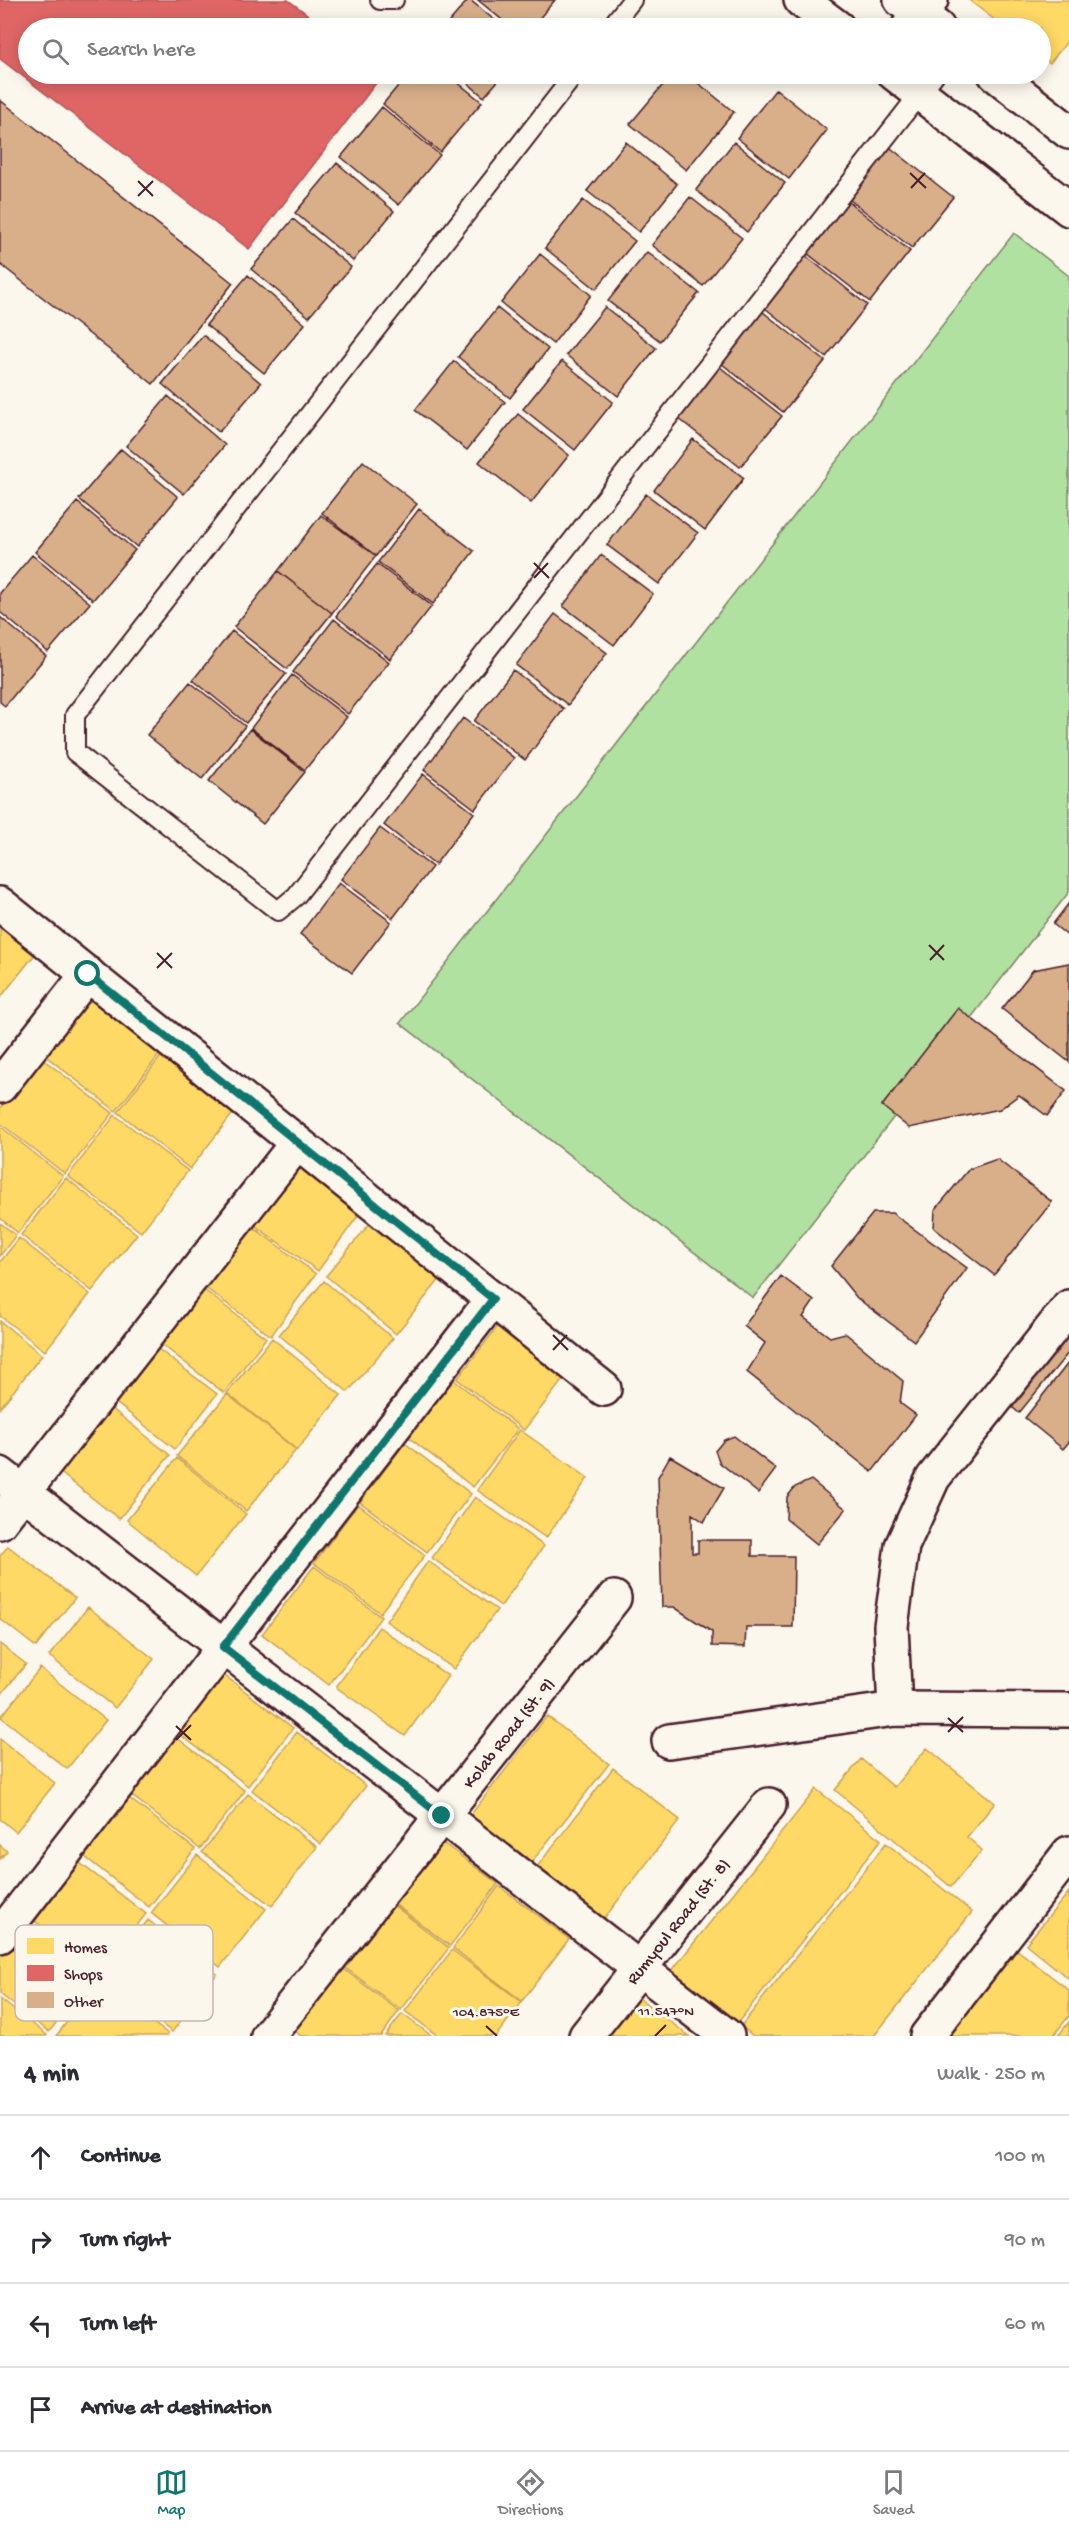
<!DOCTYPE html>
<html lang="en">
<head>
<meta charset="utf-8">
<style>
	body { margin:0; font-family:"Gochi Hand",sans-serif; background:#f2f2f3; color:#2b2b33 }
	.stop { position:absolute; width:18px; height:18px; margin:-14px; border:4px solid #0f766e; border-radius:50%; background:#fff }
	.stop.end { background:#0f766e; border-color:#fff; box-shadow:0 2px 6px #0008 }
	.list { margin:0; padding:0; list-style:none }
	h2 { display:flex; justify-content:space-between; align-items:center; height:78px; margin:0; padding:0 24px; font-size:26px }
	h2 small { font-size:20px; font-weight:400; color:#7c7c81 }
	.list li { display:grid; grid-template-columns:39px 1fr auto; gap:18px; align-items:center; box-sizing:border-box; height:84px; padding:0 24px; border-top:2px solid #e1e1e2 }
	.list b { display:block; font-size:22px; white-space:nowrap }
	.list em { font-size:20px; font-style:normal; color:#7c7c81 }
	.icon { flex:none; width:33px; height:33px; fill:none; stroke:currentColor; stroke-width:2; stroke-linecap:round; stroke-linejoin:round }
	.map { position:relative; flex:none; width:1069px; height:2036px; overflow:hidden }
	.search { position:absolute; background:#fff; box-shadow:0 3px 15px #0003; left:18px; right:18px; top:18px; height:66px; display:flex; align-items:center; gap:15px; box-sizing:border-box; padding:0 21px; border-radius:33px; color:#7c7c81; font-size:22px }
	.sheet { height:414px; background:#fff }
	nav { display:flex; justify-content:space-around; align-items:center; box-sizing:border-box; height:84px; border-top:2px solid #e1e1e2; background:#fff; font-size:16px; color:#7c7c81 }
	nav a { display:grid; justify-items:center; gap:3px }
	nav .on { color:#0f766e }
	.map>svg:first-child { display:block }
	.green { fill:#b0e1a1; stroke:#7d8066; stroke-width:1.5 }
	.homes { fill:#ffd966; stroke:#c9a154; stroke-width:1.5 }
	.shops { fill:#e06666; stroke:#b35154; stroke-width:1.5 }
	.building { fill:#d8af89; stroke:#4a1f2b; stroke-width:1.5 }
	.lines { fill:none; stroke-linecap:round; stroke-linejoin:round }
	.service-casing { stroke:#4a1f2b; stroke-width:22 }
	.minor-casing { stroke:#4a1f2b; stroke-width:38 }
	.primary-casing { stroke:#4a1f2b; stroke-width:38 }
	.service { stroke:#fbf7ec; stroke-width:18 }
	.minor { stroke:#fbf7ec; stroke-width:33 }
	.primary { stroke:#fbf7ec; stroke-width:33 }
	.route { stroke:#0f766e; stroke-width:8 }
	.ticks { fill:none; stroke:#4a1f2b; stroke-width:2 }
	.labels { text-anchor:middle; stroke-width:6; stroke-linejoin:round; paint-order:stroke }
	.street-label { font-size:18px; fill:#4a1f2b; stroke:#fbf7ec }
	.key { fill:#fbf7ec; stroke:#c6b6b2; stroke-width:1.5 }
	.key-label { font-size:16px; fill:#4a1f2b }
	.ticks-label { font-size:15px; text-anchor:middle; fill:#4a1f2b; stroke:#fbf7ec; stroke-width:6; stroke-linejoin:round; paint-order:stroke }
</style>
</head>
<body>
<div class="map">
<svg width="1069" height="2036" viewBox="0 0 1069 2036">
	<rect width="100%" height="100%" fill="#fbf7ec"/>
	<filter id="ink" filterUnits="userSpaceOnUse"><feTurbulence type="fractalNoise" baseFrequency=".0167" numOctaves="2"/><feDisplacementMap in="SourceGraphic" scale="12" xChannelSelector="R" yChannelSelector="G"/><feConvolveMatrix kernelMatrix="1 2 1 2 8 2 1 2 1" color-interpolation-filters="sRGB"/></filter>
	<g filter="url(#ink)">
		<path class="green" d="M 1014,233 L 1069,276 L 1069,892 L 753,1298 L 400,1023 Z"/>
		<path class="homes" d="M 969,0 L 1069,0 L 1069,39 L 1050,63 L 1040,56 L 1040,28 L 1005,28 Z
			M 0,924 L 36,953 L 0,998 Z
			M 90,993 L 163,1050 L 116,1111 L 43,1054 Z
			M 165,1051 L 238,1107 L 190,1169 L 118,1112 Z
			M 40,1057 L 113,1113 L 65,1174 L 0,1123 L 0,1108 Z
			M 115,1115 L 188,1171 L 141,1232 L 68,1176 Z
			M 0,1126 L 63,1176 L 18,1233 L 0,1218 Z
			M 295,1160 L 363,1209 L 318,1271 L 250,1222 Z
			M 66,1178 L 137,1234 L 92,1291 L 21,1235 Z
			M 371,1222 L 440,1279 L 396,1334 L 326,1276 Z
			M 0,1223 L 16,1235 L 0,1256 Z
			M 249,1224 L 316,1274 L 271,1336 L 203,1286 Z
			M 19,1238 L 90,1294 L 45,1351 L 0,1316 L 0,1262 Z
			M 324,1281 L 393,1338 L 348,1392 L 279,1335 Z
			M 203,1289 L 266,1338 L 224,1393 L 160,1343 Z
			M 0,1321 L 42,1355 L 0,1408 Z
			M 502,1321 L 569,1372 L 524,1430 L 457,1379 Z
			M 272,1338 L 341,1395 L 297,1450 L 227,1393 Z
			M 153,1345 L 217,1394 L 175,1449 L 111,1399 Z
			M 451,1378 L 518,1429 L 473,1487 L 407,1436 Z
			M 227,1394 L 296,1450 L 246,1511 L 177,1456 Z
			M 107,1405 L 170,1455 L 119,1519 L 57,1470 Z
			M 520,1430 L 588,1478 L 546,1538 L 477,1490 Z
			M 405,1443 L 471,1494 L 427,1552 L 360,1502 Z
			M 177,1458 L 246,1514 L 196,1576 L 127,1520 Z
			M 475,1497 L 544,1546 L 501,1606 L 432,1558 Z
			M 358,1504 L 425,1555 L 380,1613 L 314,1563 Z
			M 8,1546 L 75,1598 L 36,1647 L 0,1619 L 0,1556 Z
			M 428,1561 L 497,1610 L 454,1669 L 386,1621 Z
			M 314,1566 L 381,1617 L 329,1685 L 262,1634 Z
			M 88,1607 L 154,1659 L 115,1708 L 49,1656 Z
			M 379,1627 L 448,1676 L 405,1736 L 336,1687 Z
			M 0,1644 L 26,1664 L 0,1696 Z
			M 40,1668 L 106,1720 L 67,1769 L 1,1717 Z
			M 224,1675 L 293,1728 L 248,1786 L 178,1733 Z
			M 547,1716 L 609,1764 L 530,1864 L 469,1817 Z
			M 297,1732 L 366,1786 L 321,1844 L 252,1790 Z
			M 176,1737 L 245,1791 L 200,1849 L 131,1795 Z
			M 0,1739 L 55,1783 L 16,1832 L 0,1819 Z
			M 927,1748 L 995,1803 L 967,1837 L 982,1850 L 951,1887 L 835,1790 L 861,1759 L 894,1787 Z
			M 613,1768 L 680,1820 L 603,1920 L 536,1868 Z
			M 816,1789 L 881,1840 L 736,2025 L 670,1973 Z
			M 248,1794 L 317,1847 L 272,1906 L 202,1852 Z
			M 125,1795 L 195,1849 L 149,1907 L 80,1853 Z
			M 431,1834 L 498,1884 L 450,1946 L 384,1896 Z
			M 886,1843 L 972,1912 L 874,2036 L 753,2036 L 741,2026 Z
			M 0,1845 L 7,1851 L 0,1859 Z
			M 197,1855 L 266,1909 L 220,1967 L 151,1913 Z
			M 76,1860 L 146,1914 L 100,1972 L 31,1918 Z
			M 499,1886 L 569,1939 L 522,2001 L 453,1948 Z
			M 1069,1892 L 1069,1979 L 1026,1944 Z
			M 383,1897 L 449,1948 L 401,2010 L 335,1960 Z
			M 25,1920 L 94,1974 L 49,2032 L 0,1994 L 0,1953 Z
			M 148,1920 L 217,1974 L 172,2032 L 102,1978 Z
			M 1015,1948 L 1069,1990 L 1069,2016 L 1053,2036 L 947,2036 Z
			M 452,1950 L 522,2002 L 496,2036 L 438,2036 L 405,2011 Z
			M 333,1961 L 399,2011 L 381,2036 L 301,2036 L 285,2024 Z
			M 99,1981 L 168,2034 L 167,2036 L 56,2036 Z
			M 631,1992 L 689,2036 L 597,2036 Z
			M 0,1999 L 47,2035 L 46,2036 L 0,2036 Z
			M 402,2014 L 432,2036 L 385,2036 Z
			M 1069,2022 L 1069,2036 L 1058,2036 Z"/>
		<path class="shops" d="M 0,0 L 288,0 L 326,28 L 28,28 L 28,74 L 383,74 L 249,249 L 0,59 Z"/>
		<path class="building" d="M 468,0 L 470,0 L 504,28 L 444,28 Z
			M 478,0 L 555,0 L 531,28 L 512,28 Z
			M 408,74 L 447,74 L 482,102 L 440,152 L 383,104 Z
			M 457,74 L 504,74 L 484,97 Z
			M 672,74 L 687,74 L 734,112 L 686,170 L 630,124 Z
			M 776,89 L 827,130 L 789,179 L 737,138 Z
			M 0,100 L 233,283 L 153,384 L 0,264 Z
			M 382,107 L 440,155 L 399,205 L 341,157 Z
			M 626,142 L 677,184 L 639,232 L 587,191 Z
			M 734,142 L 785,183 L 747,232 L 696,190 Z
			M 887,145 L 953,197 L 912,248 L 845,196 Z
			M 337,163 L 394,211 L 353,261 L 295,213 Z
			M 690,197 L 742,238 L 703,286 L 652,245 Z
			M 844,198 L 910,251 L 870,302 L 803,250 Z
			M 583,200 L 635,241 L 596,289 L 545,248 Z
			M 293,219 L 351,267 L 309,317 L 251,269 Z
			M 647,252 L 699,293 L 660,341 L 608,301 Z
			M 801,252 L 867,305 L 826,357 L 760,304 Z
			M 540,254 L 591,295 L 553,344 L 501,303 Z
			M 248,275 L 305,324 L 264,373 L 206,325 Z
			M 605,307 L 656,348 L 618,396 L 566,355 Z
			M 497,308 L 548,349 L 510,398 L 458,357 Z
			M 758,308 L 825,361 L 783,412 L 717,360 Z
			M 203,335 L 261,383 L 219,432 L 162,384 Z
			M 454,361 L 505,402 L 467,450 L 415,410 Z
			M 562,361 L 613,402 L 575,450 L 523,409 Z
			M 715,363 L 782,416 L 740,467 L 674,415 Z
			M 168,396 L 225,445 L 184,494 L 126,446 Z
			M 518,414 L 569,455 L 531,503 L 479,462 Z
			M 693,439 L 744,478 L 705,530 L 654,490 Z
			M 121,449 L 178,497 L 137,547 L 79,499 Z
			M 363,461 L 417,504 L 376,556 L 322,513 Z
			M 646,494 L 698,533 L 659,584 L 607,545 Z
			M 77,502 L 135,550 L 93,600 L 35,552 Z
			M 419,509 L 474,551 L 433,604 L 378,562 Z
			M 321,515 L 376,556 L 332,613 L 278,571 Z
			M 32,555 L 90,603 L 48,652 L 0,612 L 0,593 Z
			M 601,555 L 653,594 L 614,645 L 563,606 Z
			M 377,564 L 432,606 L 390,659 L 336,616 Z
			M 278,571 L 332,613 L 287,669 L 234,627 Z
			M 555,614 L 607,653 L 568,705 L 516,665 Z
			M 0,617 L 46,656 L 5,706 L 0,702 Z
			M 334,619 L 389,662 L 348,714 L 293,672 Z
			M 232,631 L 286,674 L 246,723 L 193,680 Z
			M 513,670 L 564,709 L 525,760 L 474,721 Z
			M 292,675 L 347,717 L 305,770 L 251,728 Z
			M 190,682 L 245,726 L 202,779 L 147,735 Z
			M 463,718 L 514,758 L 475,809 L 424,770 Z
			M 250,729 L 305,772 L 263,824 L 209,781 Z
			M 423,774 L 474,813 L 435,865 L 384,825 Z
			M 380,828 L 432,867 L 393,918 L 341,879 Z
			M 339,883 L 391,922 L 352,973 L 300,934 Z
			M 1069,903 L 1069,937 L 1053,924 Z
			M 1069,963 L 1069,1062 L 1002,1009 L 1033,970 Z
			M 958,1008 L 1066,1091 L 1047,1116 L 1019,1095 L 1000,1109 L 909,1128 L 882,1106 Z
			M 997,1159 L 1052,1202 L 994,1275 L 934,1228 L 935,1210 L 969,1169 Z
			M 873,1213 L 892,1213 L 967,1268 L 914,1341 L 857,1298 L 831,1266 Z
			M 781,1276 L 814,1301 L 803,1317 L 830,1337 L 845,1333 L 903,1381 L 900,1403 L 916,1415 L 872,1472 L 747,1372 L 765,1343 L 744,1326 Z
			M 1069,1325 L 1069,1352 L 1019,1413 L 1001,1398 Z
			M 1069,1362 L 1069,1442 L 1063,1449 L 1025,1418 Z
			M 734,1436 L 776,1469 L 758,1493 L 720,1463 L 715,1451 L 724,1440 Z
			M 670,1456 L 724,1488 L 704,1522 L 692,1514 L 692,1553 L 698,1553 L 698,1540 L 752,1540 L 752,1556 L 794,1556 L 793,1627 L 746,1627 L 745,1647 L 712,1646 L 712,1632 L 674,1607 L 662,1607 L 658,1477 Z
			M 811,1480 L 846,1509 L 817,1544 L 786,1519 L 787,1497 L 795,1487 Z"/>
		<g class="lines">
			<defs>
				<path id="service" d="M 380,0 L 394,0
					M 610,28 L 632,0
					M 575,74 L 75,715 L 75,752 L 278,911 L 296,896 L 935,74"/>
				<g id="minor">
					<path d="M 908,28 L 931,0"/>
					<path d="M 0,904 L 604,1389"/>
					<path d="M 0,1086 L 88,974"/>
					<path d="M 0,1474 L 727,2036"/>
					<path d="M 0,1522 L 297,1143"/>
					<path d="M 895,1709 L 891,1626 L 902,1546 L 933,1478 L 1069,1307"/>
					<path d="M 669,1741 L 895,1709 L 1069,1710"/>
					<path d="M 0,1936 L 493,1299"/>
					<path id="s1" d="M 268,2036 L 614,1598"/>
					<path id="s2" d="M 586,2036 L 769,1805"/>
					<path d="M 927,2036 L 1069,1853"/>
				</g>
				<path id="primary" d="M 801,0 L 838,28
					M 901,0 L 938,28
					M 895,74 L 1069,209
					M 995,74 L 1069,132"/>
			</defs>
			<use href="#service" class="service-casing"/>
			<use href="#minor" class="minor-casing"/>
			<use href="#primary" class="primary-casing"/>
			<use href="#service" class="service"/>
			<use href="#minor" class="minor"/>
			<use href="#primary" class="primary"/>
		</g>
	</g>
	<g class="lines" filter="url(#ink)">
		<path class="route" d="M 88,974 L 493,1299 L 223,1647 L 442,1816"/>
	</g>
	<path class="ticks" d="M 910,173 L 926,188M 138,181 L 153,196M 911,188 L 925,173M 138,196 L 153,181M 534,563 L 549,578M 534,578 L 548,563M 929,945 L 944,960M 157,953 L 172,968M 930,960 L 944,945M 157,968 L 172,953M 553,1335 L 568,1350M 553,1350 L 567,1335M 948,1718 L 963,1732M 176,1726 L 191,1740M 948,1732 L 963,1717M 176,1740 L 191,1725M 486,2026 L 497,2036M 655,2036 L 666,2025"/>
	<g class="labels">
		<g class="street-label">
			<text dy="6" stroke="none"><textPath href="#s1" startOffset="387">Kolab Road (St. 9)</textPath></text>
			<text dy="6" stroke="none"><textPath href="#s2" startOffset="147">Rumyoul Road (St. 8)</textPath></text>
		</g>
	</g>
	<rect x="15" y="1925" width="198" height="96" rx="9" class="key"/>
	<rect x="27" y="1938" width="27" height="16" fill="#ffd966"/>
	<rect x="27" y="1965" width="27" height="16" fill="#e06666"/>
	<rect x="27" y="1992" width="27" height="16" fill="#d8af89"/>
	<g class="key-label">
		<text x="64" y="1952">Homes</text>
		<text x="64" y="1979">Shops</text>
		<text x="64" y="2006">Other</text>
	</g>
	<g class="ticks-label">
		<text x="666" y="2015">11.547°N</text>
		<text x="486" y="2016">104.875°E</text>
	</g>
</svg>
<div class="stop" style="left:88px;top:974px"></div>
<div class="stop end" style="left:442px;top:1816px"></div>
<div class="search"><svg class="icon" aria-label="search" viewBox="0 0 24 24"><circle cx="10" cy="10" r="6"/><path d="M15 15l6 6"/></svg>Search here</div>
</div>
<section class="sheet">
<h2>4 min<small>Walk · 250 m</small></h2>
<ul class="list">
<li><svg class="icon" aria-label="ahead" viewBox="0 0 24 24"><path d="M12 20V5M6 11l6-6 6 6"/></svg><div><b>Continue</b></div><em>100 m</em></li>
<li><svg class="icon" aria-label="right" viewBox="0 0 24 24"><path d="M7 20v-9h11M14 6l5 5-5 5"/></svg><div><b>Turn right</b></div><em>90 m</em></li>
<li><svg class="icon" aria-label="left" viewBox="0 0 24 24"><path d="M17 20v-9H6M10 6l-5 5 5 5"/></svg><div><b>Turn left</b></div><em>60 m</em></li>
<li><svg class="icon" aria-label="arrive" viewBox="0 0 24 24"><path d="M6 21V4h12l-3 4 3 4H6"/></svg><div><b>Arrive at destination</b></div></li>
</ul>
</section>
<nav>
<a class="on"><svg class="icon" aria-label="map" viewBox="0 0 24 24"><path d="M3 6l6-2 6 2 6-2v14l-6 2-6-2-6 2zM9 4v14M15 6v14"/></svg>Map</a>
<a><svg class="icon" aria-label="directions" viewBox="0 0 24 24"><path d="M12 3l9 9-9 9-9-9zM9 14v-3h6M13 9l2 2-2 2"/></svg>Directions</a>
<a><svg class="icon" aria-label="saved" viewBox="0 0 24 24"><path d="M7 4h10v16l-5-4-5 4z"/></svg>Saved</a>
</nav>
</body>
</html>
